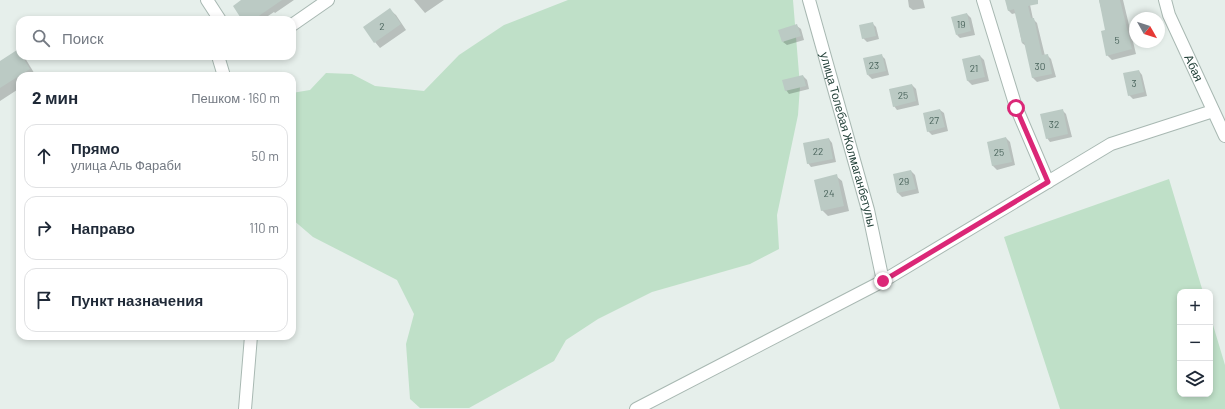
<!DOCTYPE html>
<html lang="ru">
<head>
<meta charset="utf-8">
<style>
	body { margin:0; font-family:Barlow,sans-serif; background:#f2f2f3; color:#1f2937 }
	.controls { position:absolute; right:12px; bottom:12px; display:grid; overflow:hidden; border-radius:8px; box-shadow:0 2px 6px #0003 }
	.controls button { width:36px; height:36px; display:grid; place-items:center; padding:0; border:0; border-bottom:1px solid #e0e1e3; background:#fff; color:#1f2937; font:20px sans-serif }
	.compass { position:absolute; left:1129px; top:12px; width:36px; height:36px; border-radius:50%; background:#fff; box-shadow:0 2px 6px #0003; rotate:129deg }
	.stop { position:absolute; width:12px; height:12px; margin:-9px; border:3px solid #db2777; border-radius:50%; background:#fff }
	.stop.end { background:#db2777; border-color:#fff; box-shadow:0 1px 4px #0008 }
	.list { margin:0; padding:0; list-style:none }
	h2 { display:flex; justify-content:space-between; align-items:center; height:52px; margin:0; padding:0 16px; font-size:17px }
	h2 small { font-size:13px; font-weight:400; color:#747a83 }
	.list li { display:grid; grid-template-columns:26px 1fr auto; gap:12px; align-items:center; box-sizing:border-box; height:64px; margin:0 8px 8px; padding:0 8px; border:1px solid #e0e1e3; border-radius:12px }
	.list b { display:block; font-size:15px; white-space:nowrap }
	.list p { margin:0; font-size:13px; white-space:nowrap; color:#747a83 }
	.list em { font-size:13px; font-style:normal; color:#747a83 }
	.icon { flex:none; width:22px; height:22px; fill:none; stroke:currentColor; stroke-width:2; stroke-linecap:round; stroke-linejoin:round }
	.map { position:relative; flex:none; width:1225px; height:409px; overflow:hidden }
	.search { position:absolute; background:#fff; box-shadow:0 2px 6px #0003; left:16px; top:16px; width:280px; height:44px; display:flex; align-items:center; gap:10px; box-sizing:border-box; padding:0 14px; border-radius:12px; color:#747a83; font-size:15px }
	.panel { position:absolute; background:#fff; box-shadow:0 2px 6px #0003; left:16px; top:72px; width:280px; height:268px; border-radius:12px }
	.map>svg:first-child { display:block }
	.green { fill:#bfe0c8 }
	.shadow { fill:#0003 }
	.building { fill:#bbcac4 }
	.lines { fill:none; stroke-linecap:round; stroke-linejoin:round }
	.minor-casing { stroke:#a8b8b2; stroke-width:14 }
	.minor { stroke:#fff; stroke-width:12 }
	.route { stroke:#db2777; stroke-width:5 }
	.labels { text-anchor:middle; stroke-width:3; stroke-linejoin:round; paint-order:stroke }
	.number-label { font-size:10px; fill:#4a645c }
	.street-label { font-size:12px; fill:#24423a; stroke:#f7fbf9 }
</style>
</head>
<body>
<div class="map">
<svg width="1225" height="409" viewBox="0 0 1225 409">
	<rect width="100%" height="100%" fill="#e6efeb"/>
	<path class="green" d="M 568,0 L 793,0 L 800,86 L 798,115 L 777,215 L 779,249 L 750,264 L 652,292 L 598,319 L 566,340 L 554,361 L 469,408 L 420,408 L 410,399 L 406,344 L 414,314 L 397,280 L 313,237 L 292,219 L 292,93 L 310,90 L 326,73 L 352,74 L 375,86 L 424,91 L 459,55 L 504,25 Z
		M 1169,179 L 1203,292 L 1180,292 L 1180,394 L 1210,394 L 1210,315 L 1225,365 L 1225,409 L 1060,409 L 1004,237 Z"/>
	<path class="shadow" d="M 242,0 L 294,0 L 275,13 L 274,12 L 262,20 L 244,20 Z
		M 414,0 L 444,0 L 425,13 Z
		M 908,0 L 923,0 L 925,8 L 913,10 L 909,7 Z
		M 1006,0 L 1029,0 L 1033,19 L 1037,23 L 1045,56 L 1047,55 L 1051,59 L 1056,77 L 1037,82 L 1033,78 L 1026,46 L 1022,43 L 1016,13 L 1012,14 L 1008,10 Z
		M 1099,0 L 1123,0 L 1136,54 L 1112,60 L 1107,55 L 1107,31 Z
		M 390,10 L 396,15 L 406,30 L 380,48 L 375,42 Z
		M 967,14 L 971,18 L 975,35 L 960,38 L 957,35 Z
		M 872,23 L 876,27 L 879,39 L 867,42 L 863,38 Z
		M 797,26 L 801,29 L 804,40 L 787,45 L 783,42 Z
		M 17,51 L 20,54 L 20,56 L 22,56 L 25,58 L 36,76 L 20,76 L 20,88 L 0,101 L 0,62 Z
		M 881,55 L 885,59 L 889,75 L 872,79 L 868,75 Z
		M 980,56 L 984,60 L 989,81 L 972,85 L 968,81 L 963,60 Z
		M 1139,71 L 1142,75 L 1147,96 L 1133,99 L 1129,95 Z
		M 803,76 L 807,80 L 809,89 L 789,94 L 786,90 Z
		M 912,85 L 916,89 L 919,105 L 897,110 L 894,106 Z
		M 940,110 L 944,113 L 948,131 L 932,135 L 928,131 Z
		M 1062,110 L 1066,114 L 1072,137 L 1050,142 L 1047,138 Z
		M 1006,138 L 1010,142 L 1015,165 L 997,170 L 993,166 L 988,143 Z
		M 829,139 L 832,143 L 836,162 L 811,167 L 808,163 Z
		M 911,171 L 915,175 L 919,193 L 902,197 L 898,193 Z
		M 836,176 L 842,181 L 849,211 L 828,216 L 822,210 Z"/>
	<path class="building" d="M 241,0 L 282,0 L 253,20 L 242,20 L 233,6 Z
		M 1005,0 L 1038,0 L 1038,4 L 1028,6 L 1031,18 L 1034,18 L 1042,55 L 1048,54 L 1052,74 L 1032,78 L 1024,42 L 1022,43 L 1014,9 L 1008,11 Z
		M 1099,0 L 1120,0 L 1132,49 L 1106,56 L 1101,31 L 1105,30 Z
		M 390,8 L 401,24 L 374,43 L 363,27 Z
		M 967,13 L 971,31 L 956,35 L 951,17 Z
		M 873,22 L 876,36 L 862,39 L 859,25 Z
		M 797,24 L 801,36 L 782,42 L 778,30 Z
		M 17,50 L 20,56 L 22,56 L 30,69 L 0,88 L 0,61 Z
		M 882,54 L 886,71 L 867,75 L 863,58 Z
		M 980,55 L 985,77 L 967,81 L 962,59 Z
		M 1139,70 L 1144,92 L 1128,96 L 1123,73 Z
		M 803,75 L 806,86 L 785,91 L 782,80 Z
		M 912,84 L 916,101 L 893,107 L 889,89 Z
		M 940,109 L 945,127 L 927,132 L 923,113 Z
		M 1063,109 L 1068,134 L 1046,139 L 1040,114 Z
		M 1006,137 L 1012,162 L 992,166 L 987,142 Z
		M 829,138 L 833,159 L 807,164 L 803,143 Z
		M 911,170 L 916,189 L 897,193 L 893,174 Z
		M 837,174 L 844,206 L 821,211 L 814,180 Z"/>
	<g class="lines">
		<defs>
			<g id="minor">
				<path d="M 207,0 L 220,20"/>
				<path id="s1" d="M 809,0 L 868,210 L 883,281"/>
				<path d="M 983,0 L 1016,107 L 1048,182"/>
				<path id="s2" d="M 1165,0 L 1169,15 L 1225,136"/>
				<path d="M 292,25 L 328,0"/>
				<path d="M 218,56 L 224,76"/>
				<path d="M 245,409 L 251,336"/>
				<path d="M 636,409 L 883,281 L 1111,144 L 1213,111"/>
			</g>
		</defs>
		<use href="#minor" class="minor-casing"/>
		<use href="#minor" class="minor"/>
	</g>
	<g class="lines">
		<path class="route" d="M 883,281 L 1048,182 L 1016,108"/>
	</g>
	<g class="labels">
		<g class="number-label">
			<text x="961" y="28">19</text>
			<text x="382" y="30">2</text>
			<text x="1117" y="44">5</text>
			<text x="874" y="69">23</text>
			<text x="1040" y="70">30</text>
			<text x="974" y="72">21</text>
			<text x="1134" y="87">3</text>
			<text x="903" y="99">25</text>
			<text x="934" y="124">27</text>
			<text x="1054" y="128">32</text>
			<text x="818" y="155">22</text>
			<text x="999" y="156">25</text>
			<text x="904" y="185">29</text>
			<text x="829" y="197">24</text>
		</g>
		<g class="street-label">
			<text dy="4" stroke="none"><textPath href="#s2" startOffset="74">Абая</textPath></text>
			<text dy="4" stroke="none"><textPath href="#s1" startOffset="145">улица Толебая Жолмаганбетулы</textPath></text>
		</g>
	</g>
</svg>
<div class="controls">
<button>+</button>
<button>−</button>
<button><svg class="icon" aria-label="layers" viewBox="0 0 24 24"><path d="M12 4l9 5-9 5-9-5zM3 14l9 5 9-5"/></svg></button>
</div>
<svg class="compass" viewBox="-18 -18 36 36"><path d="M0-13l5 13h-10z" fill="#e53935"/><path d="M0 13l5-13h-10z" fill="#747a83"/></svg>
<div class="stop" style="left:1016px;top:108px"></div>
<div class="stop end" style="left:883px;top:281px"></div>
<div class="search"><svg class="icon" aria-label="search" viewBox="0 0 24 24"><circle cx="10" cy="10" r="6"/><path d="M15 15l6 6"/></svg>Поиск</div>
<section class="panel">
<h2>2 мин<small>Пешком · 160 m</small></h2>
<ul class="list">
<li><svg class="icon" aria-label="ahead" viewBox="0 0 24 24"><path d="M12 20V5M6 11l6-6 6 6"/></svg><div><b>Прямо</b><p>улица Аль Фараби</p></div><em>50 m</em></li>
<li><svg class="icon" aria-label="right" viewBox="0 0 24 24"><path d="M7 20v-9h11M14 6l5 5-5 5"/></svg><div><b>Направо</b></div><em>110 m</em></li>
<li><svg class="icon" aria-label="arrive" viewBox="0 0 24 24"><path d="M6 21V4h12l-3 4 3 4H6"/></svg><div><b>Пункт назначения</b></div></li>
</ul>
</section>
</div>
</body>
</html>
